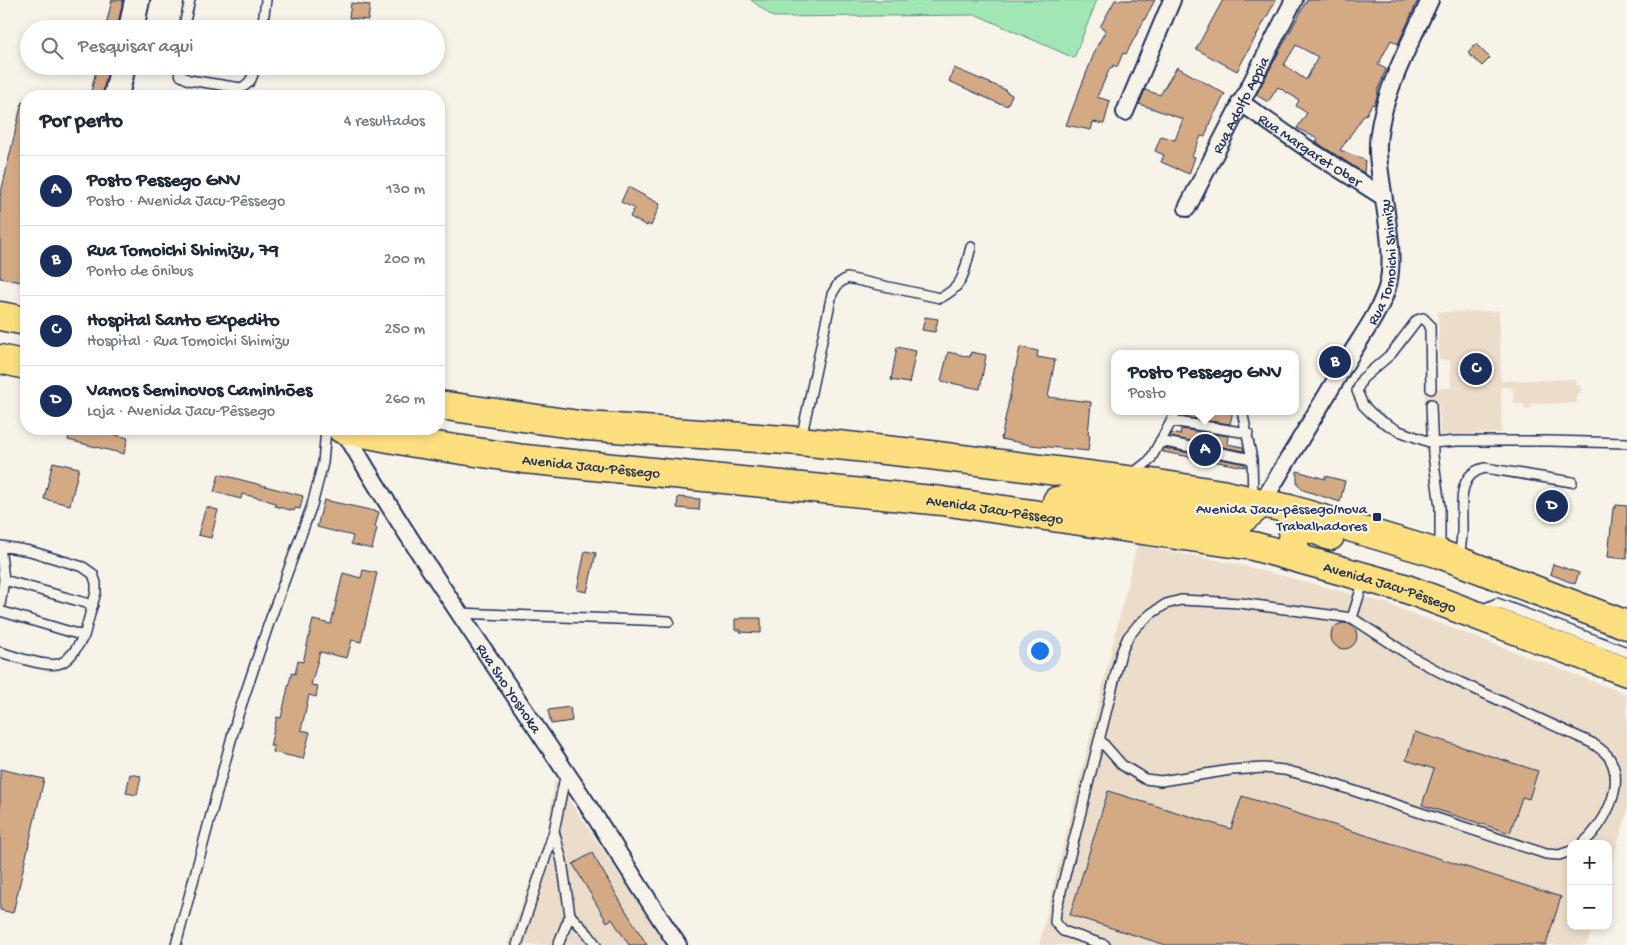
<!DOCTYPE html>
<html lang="pt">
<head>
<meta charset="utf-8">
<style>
	body { margin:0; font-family:"Gochi Hand",sans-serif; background:#f6f6f7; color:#1f2937 }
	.controls { position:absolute; right:15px; bottom:15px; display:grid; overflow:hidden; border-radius:10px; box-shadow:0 2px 8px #0003 }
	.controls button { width:45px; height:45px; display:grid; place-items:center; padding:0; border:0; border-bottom:1px solid #e0e1e3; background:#fff; color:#1f2937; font:25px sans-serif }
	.you { position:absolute; left:1039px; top:650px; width:18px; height:18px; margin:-12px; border:4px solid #fff; border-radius:50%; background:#1a73e8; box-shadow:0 0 0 8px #1a73e833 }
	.badge { display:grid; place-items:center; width:32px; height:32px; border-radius:50%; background:#1b2f5e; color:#fff; font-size:16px; font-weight:700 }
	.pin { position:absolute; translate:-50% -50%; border:2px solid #fff; box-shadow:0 1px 5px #0006 }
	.popup { position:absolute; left:1111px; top:350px; width:188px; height:65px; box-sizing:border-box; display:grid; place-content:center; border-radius:10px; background:#fff; filter:drop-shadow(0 1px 4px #0005); font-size:16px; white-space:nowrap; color:#747a83 }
	.popup b { font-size:19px; color:#1f2937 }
	.popup::after { content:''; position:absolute; left:50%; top:100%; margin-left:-10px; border:10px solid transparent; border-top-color:#fff }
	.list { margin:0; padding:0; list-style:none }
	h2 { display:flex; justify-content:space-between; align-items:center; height:65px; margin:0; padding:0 20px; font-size:21px }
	h2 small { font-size:16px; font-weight:400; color:#747a83 }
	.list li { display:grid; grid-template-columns:32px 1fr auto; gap:15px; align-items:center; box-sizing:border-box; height:70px; padding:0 20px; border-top:1px solid #e0e1e3 }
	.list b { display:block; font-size:19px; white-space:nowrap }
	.list p { margin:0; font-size:16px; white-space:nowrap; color:#747a83 }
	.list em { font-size:16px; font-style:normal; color:#747a83 }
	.icon { flex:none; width:28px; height:28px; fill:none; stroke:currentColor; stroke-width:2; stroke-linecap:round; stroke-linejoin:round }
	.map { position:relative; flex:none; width:1627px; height:945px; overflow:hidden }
	.search { position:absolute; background:#fff; box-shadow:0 2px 8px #0003; left:20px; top:20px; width:425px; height:55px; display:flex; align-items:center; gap:12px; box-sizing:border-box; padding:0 18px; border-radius:28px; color:#747a83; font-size:19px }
	.panel { position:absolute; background:#fff; box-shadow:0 2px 8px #0003; left:20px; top:90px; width:425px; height:345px; border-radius:20px }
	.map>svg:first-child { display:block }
	.built { fill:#ecddca }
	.green { fill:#a1e7b3; stroke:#5e8b88 }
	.building { fill:#d4aa85; stroke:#1b2f5e; fill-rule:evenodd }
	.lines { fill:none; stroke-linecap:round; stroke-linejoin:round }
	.lane-casing { stroke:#1b2f5e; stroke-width:12 }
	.street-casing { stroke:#1b2f5e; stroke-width:20 }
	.secondary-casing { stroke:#1b2f5e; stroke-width:28 }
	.highway-casing { stroke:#1b2f5e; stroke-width:31 }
	.lane { stroke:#f7f3e8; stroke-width:9 }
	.street { stroke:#f7f3e8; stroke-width:16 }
	.secondary { stroke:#f7f3e8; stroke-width:24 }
	.highway { stroke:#fedf80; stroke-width:28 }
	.poi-dot { fill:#1b2f5e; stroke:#f7f3e8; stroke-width:2 }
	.labels { text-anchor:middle; stroke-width:4.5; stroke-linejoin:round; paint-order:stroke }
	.street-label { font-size:15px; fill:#1b2f5e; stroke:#f7f3e8 }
	.poi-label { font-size:15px; fill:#1b2f5e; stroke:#f7f3e8; text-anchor:end }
</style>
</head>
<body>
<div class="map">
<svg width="1627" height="945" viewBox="0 0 1627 945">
	<rect width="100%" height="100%" fill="#f7f3e8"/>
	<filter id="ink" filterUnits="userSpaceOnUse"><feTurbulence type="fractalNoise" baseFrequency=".02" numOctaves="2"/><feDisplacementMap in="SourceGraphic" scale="10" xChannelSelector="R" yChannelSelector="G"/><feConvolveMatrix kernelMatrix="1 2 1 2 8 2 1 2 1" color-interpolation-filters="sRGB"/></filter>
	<g filter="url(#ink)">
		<path class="built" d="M 1499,311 L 1501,381 L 1575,379 L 1575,385 L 1580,385 L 1581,393 L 1577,393 L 1577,403 L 1531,404 L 1531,408 L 1524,409 L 1524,404 L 1514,404 L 1513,389 L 1509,387 L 1501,387 L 1502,433 L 1440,435 L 1439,405 L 1425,405 L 1425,389 L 1451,388 L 1450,360 L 1439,360 L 1438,312 Z
			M 1137,545 L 1237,564 L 1382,602 L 1627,694 L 1627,813 L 1608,875 L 1608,844 L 1571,844 L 1571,926 L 1593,926 L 1587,945 L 1039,945 Z
			M 555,779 L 667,945 L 507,945 L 547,834 Z"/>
		<path class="green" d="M 751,0 L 1097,0 L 1074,58 L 977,15 L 773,17 Z"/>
		<path class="building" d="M 112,0 L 123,0 L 117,29 L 105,29 Z
			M 1115,0 L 1155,0 L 1126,54 L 1123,53 L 1117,67 L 1113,65 L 1112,68 L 1110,68 L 1097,97 L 1110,101 L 1104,124 L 1093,122 L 1091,130 L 1066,125 L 1097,46 L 1106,30 L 1100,27 Z
			M 1223,0 L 1276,0 L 1237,71 L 1196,49 Z
			M 1307,0 L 1418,0 L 1398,44 L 1391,40 L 1378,65 L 1386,69 L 1377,93 L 1378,94 L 1374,105 L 1372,104 L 1366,115 L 1365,114 L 1340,150 L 1365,160 L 1364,173 L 1316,142 L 1318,139 L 1297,128 L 1307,113 L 1296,106 L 1299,100 L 1278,87 L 1268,102 L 1256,95 ZM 1296,45 L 1318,57 L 1306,80 L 1284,65 Z
			M 351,3 L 370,5 L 368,20 L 349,18 Z
			M 1476,44 L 1490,58 L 1482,66 L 1468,53 Z
			M 97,66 L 109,66 L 102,96 L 90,96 Z
			M 1177,67 L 1225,94 L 1210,122 L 1205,137 L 1201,136 L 1192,156 L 1195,157 L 1189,174 L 1161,162 L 1164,155 L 1155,151 L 1161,136 L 1175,140 L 1183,119 L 1139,104 L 1145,90 L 1160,95 Z
			M 954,68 L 1006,90 L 1005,91 L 1012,95 L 1007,106 L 1001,103 L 1000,104 L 949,81 Z
			M 22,102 L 26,103 L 26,283 L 0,278 L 0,197 Z
			M 628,187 L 660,204 L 651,226 L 647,224 L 647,226 L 630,217 L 634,208 L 621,202 Z
			M 925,317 L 938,319 L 935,332 L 922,330 Z
			M 897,347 L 916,351 L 909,383 L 891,380 Z
			M 1020,347 L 1038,351 L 1037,357 L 1055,360 L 1048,397 L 1091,402 L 1088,435 L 1090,435 L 1088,451 L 1031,445 L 1001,439 Z
			M 948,352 L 970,357 L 971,352 L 986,355 L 980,389 L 941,381 Z
			M 1184,411 L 1233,411 L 1230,424 L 1183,417 Z
			M 70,429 L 91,429 L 128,438 L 124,454 L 68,440 Z
			M 1181,429 L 1228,436 L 1227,444 L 1243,447 L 1244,451 L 1170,437 L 1172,433 L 1180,435 Z
			M 1164,448 L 1245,464 L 1245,467 L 1163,452 Z
			M 53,462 L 79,468 L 70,505 L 44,499 Z
			M 1297,471 L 1325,479 L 1325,476 L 1345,481 L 1340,502 L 1303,490 L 1299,486 L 1297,481 Z
			M 219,474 L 303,496 L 300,509 L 295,508 L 294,511 L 275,506 L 275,503 L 263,499 L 242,494 L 241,499 L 214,492 Z
			M 678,497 L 700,499 L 699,510 L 677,508 Z
			M 324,500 L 379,512 L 375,527 L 377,528 L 372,549 L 351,544 L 353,536 L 317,527 Z
			M 1616,505 L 1627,506 L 1627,559 L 1608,557 L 1613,508 L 1615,508 Z
			M 206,507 L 218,510 L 211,538 L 198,535 Z
			M 585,551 L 596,553 L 587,592 L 577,590 Z
			M 1553,564 L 1579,573 L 1575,584 L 1550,574 Z
			M 363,570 L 377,573 L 361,642 L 352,640 L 347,658 L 320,652 L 311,685 L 318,686 L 316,697 L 309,695 L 301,730 L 310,732 L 303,759 L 273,752 L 274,746 L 270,746 L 277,717 L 281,718 L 289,683 L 292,673 L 295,674 L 298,661 L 303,662 L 313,620 L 331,624 L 343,573 L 361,578 Z
			M 741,618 L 761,618 L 761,633 L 740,632 L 741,630 L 735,630 L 735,619 L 741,619 Z
			M1331 636a13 13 0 1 1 26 0a13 13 0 1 1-26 0Z
			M 570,707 L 572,721 L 551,724 L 548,710 Z
			M 1415,732 L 1538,771 L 1529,799 L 1522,797 L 1510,833 L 1422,805 L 1434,769 L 1406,760 Z
			M 0,769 L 44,779 L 13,913 L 0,910 Z
			M 130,774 L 141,776 L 137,795 L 126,793 Z
			M 1108,791 L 1231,829 L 1242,796 L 1561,897 L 1546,945 L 1166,945 L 1070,915 Z
			M 592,853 L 626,911 L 647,945 L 629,945 L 612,919 L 607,922 L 573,864 Z"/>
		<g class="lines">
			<defs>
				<path id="lane" d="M 183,29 L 190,0
					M 262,29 L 266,0
					M 177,66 L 181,76 L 189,80 L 241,88 C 251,83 253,77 255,66
					M 1431,389 L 1430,325 L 1423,318 L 1417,320 L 1391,354 L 1362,379 L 1357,391 L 1363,405 L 1371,413 L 1381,421 L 1399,431 L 1432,443 L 1457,441 L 1549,441 L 1627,443
					M 1431,404 L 1433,455 L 1440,507 L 1440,552
					M 1242,411 L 1252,459 L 1253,498
					M 1171,421 L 1248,433
					M 801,439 L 832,294 L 838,284 L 847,278 L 940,298 C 965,286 964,271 971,247
					M 1160,441 L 1252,459
					M 1131,475 L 1150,460 L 1177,411
					M 0,546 L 4,580 L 0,605
					M 1459,559 C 1460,550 1462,540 1462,531 C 1463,508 1455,474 1485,468 L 1572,482
					M 4,580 L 93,605
					M 1481,610 L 1497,603 L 1627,652
					M 0,611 L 84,636 L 96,592 L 96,583 L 93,574 L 83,567 L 30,551 L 1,546
					M 458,613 L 669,621
					M 1352,618 L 1364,580
					M 0,652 C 14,656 48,669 61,663 C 72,658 78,645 84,636
					M 1100,740 L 1122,765 L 1145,779 L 1161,781 L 1231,770 L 1264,768 L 1284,770 L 1312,777 L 1546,854 L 1559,855 L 1571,851
					M 554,831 L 562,861 L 570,915 L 558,945
					M 570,915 L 588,934 L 596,945
					M 176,945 L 237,718 L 269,623 L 312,505 L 323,463 L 326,429
					M 517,945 L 554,831 L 566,772
					M 1105,945 L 1063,931 L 1055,922 L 1056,911 L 1121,653 L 1128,637 L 1138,625 L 1152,613 L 1166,604 L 1181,600 L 1240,603 L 1352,618 L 1412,657 L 1453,679 L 1592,743 C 1599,748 1606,752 1610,759 C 1626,787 1603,826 1582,844"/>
				<g id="street">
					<path id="s1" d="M 1240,102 L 1311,151 L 1382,196"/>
					<path d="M 1125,112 L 1172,0"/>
					<path id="s2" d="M 1187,208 L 1294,0"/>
					<path id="s3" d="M 343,429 C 411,547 490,657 565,771 C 604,828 639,888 678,945"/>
					<path id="s4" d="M 1262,503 C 1291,454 1322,404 1351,354 C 1364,333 1380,311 1387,288 C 1398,252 1380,192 1378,153 C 1376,104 1410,44 1430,0"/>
				</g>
				<path id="secondary" d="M 131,29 L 137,0
					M 116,96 L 123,66"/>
				<g id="highway">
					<path d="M 0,316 L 26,321"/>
					<path d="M 0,359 L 26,365"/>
					<path d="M 439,405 L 586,426 L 800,441 L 922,454 L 1158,484 L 1221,494 L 1289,509 L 1440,554 L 1627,625"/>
					<path id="s5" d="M 342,429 L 415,443 L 524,459 L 942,501 L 1253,546 L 1404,588 L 1627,672"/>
					<path d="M 1057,501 L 1085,496 L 1219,517 L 1221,516"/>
					<path d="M 1200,523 L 1219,527 L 1232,527 L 1262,503"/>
					<path d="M 1296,551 L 1292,538 C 1299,520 1318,531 1330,536"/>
				</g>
			</defs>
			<use href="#lane" class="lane-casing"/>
			<use href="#street" class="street-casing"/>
			<use href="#secondary" class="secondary-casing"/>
			<use href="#highway" class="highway-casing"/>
			<use href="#lane" class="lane"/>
			<use href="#street" class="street"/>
			<use href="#secondary" class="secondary"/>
			<use href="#highway" class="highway"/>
		</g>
	</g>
	<rect class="poi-dot" x="1372" y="512" width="10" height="10" rx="2.5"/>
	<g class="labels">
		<g class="street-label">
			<text dy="5" stroke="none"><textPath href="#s2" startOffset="116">Rua Adolfo Appia</textPath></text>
			<text dy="5" stroke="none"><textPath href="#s1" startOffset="85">Rua Margaret Ober</textPath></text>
			<text dy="5" stroke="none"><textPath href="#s4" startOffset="274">Rua Tomoichi Shimizu</textPath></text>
			<text dy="5" stroke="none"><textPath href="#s5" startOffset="252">Avenida Jacu-Pêssego</textPath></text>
			<text dy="5" stroke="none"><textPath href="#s5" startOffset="658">Avenida Jacu-Pêssego</textPath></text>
			<text dy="5" stroke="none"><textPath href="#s5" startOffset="1062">Avenida Jacu-Pêssego</textPath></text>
			<text dy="5" stroke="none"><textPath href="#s3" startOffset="308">Rua Sho Yoshoka</textPath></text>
		</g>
		<g class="poi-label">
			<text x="1367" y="513">Avenida Jacu-pêssego/nova<tspan x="1367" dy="17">Trabalhadores</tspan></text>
		</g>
	</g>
</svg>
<div class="controls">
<button>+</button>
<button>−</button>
</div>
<div class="you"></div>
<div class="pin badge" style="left:1205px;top:450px">A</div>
<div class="popup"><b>Posto Pessego GNV</b>Posto</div>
<div class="pin badge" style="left:1335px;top:362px">B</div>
<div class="pin badge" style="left:1476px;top:369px">C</div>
<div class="pin badge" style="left:1552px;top:506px">D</div>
<div class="search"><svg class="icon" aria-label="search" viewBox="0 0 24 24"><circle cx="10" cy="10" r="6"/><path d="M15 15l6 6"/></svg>Pesquisar aqui</div>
<section class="panel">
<h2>Por perto<small>4 resultados</small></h2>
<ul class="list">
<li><span class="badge">A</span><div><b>Posto Pessego GNV</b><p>Posto · Avenida Jacu-Pêssego</p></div><em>130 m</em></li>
<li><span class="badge">B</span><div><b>Rua Tomoichi Shimizu, 79</b><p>Ponto de ônibus</p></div><em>200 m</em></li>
<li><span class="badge">C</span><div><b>Hospital Santo Expedito</b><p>Hospital · Rua Tomoichi Shimizu</p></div><em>250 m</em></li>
<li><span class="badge">D</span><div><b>Vamos Seminovos Caminhões</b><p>Loja · Avenida Jacu-Pêssego</p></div><em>260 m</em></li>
</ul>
</section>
</div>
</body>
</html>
